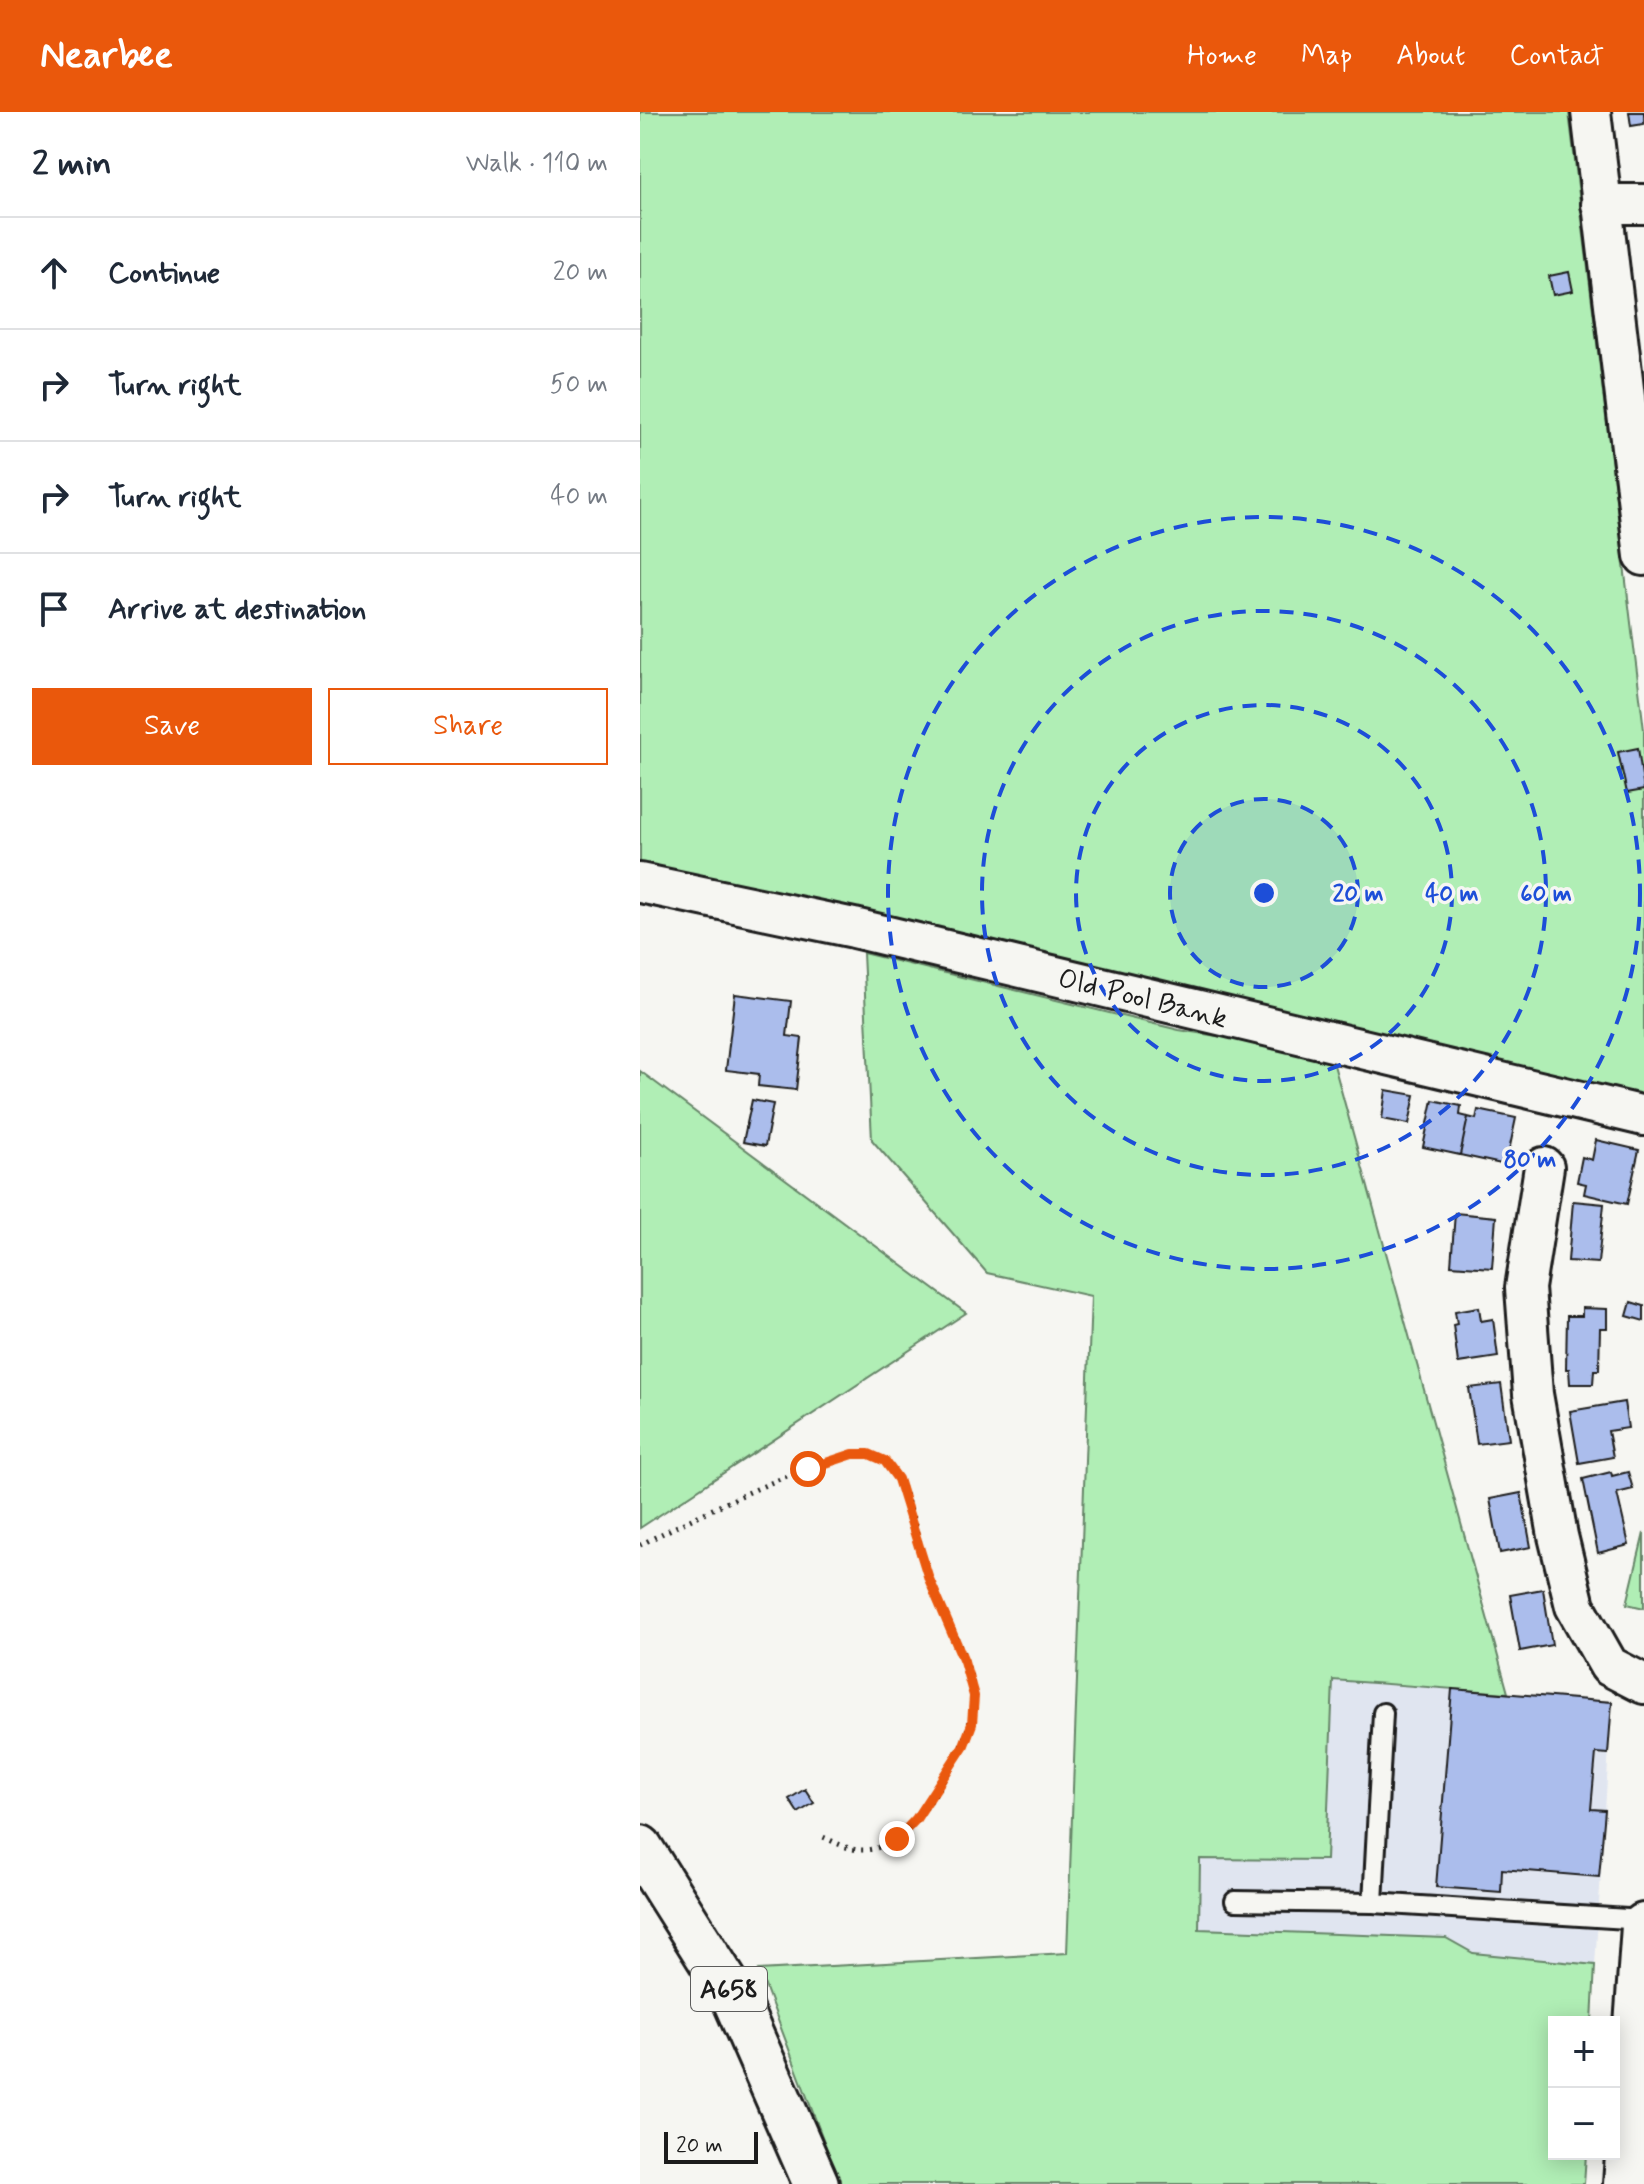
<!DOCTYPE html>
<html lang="en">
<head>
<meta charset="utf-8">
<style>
	body { margin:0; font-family:Mynerve,sans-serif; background:#f6f6f7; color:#1f2937 }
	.controls { position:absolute; right:24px; bottom:24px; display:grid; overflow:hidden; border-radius:0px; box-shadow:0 4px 20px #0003 }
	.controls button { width:72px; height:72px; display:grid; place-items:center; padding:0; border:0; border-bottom:2px solid #e0e1e3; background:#fff; color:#1f2937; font:40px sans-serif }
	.scale { position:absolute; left:24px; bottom:20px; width:94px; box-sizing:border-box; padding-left:8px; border:4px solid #1c1c1c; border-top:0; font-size:22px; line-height:28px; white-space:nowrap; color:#1c1c1c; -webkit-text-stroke:6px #f6f6f2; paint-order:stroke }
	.stop { position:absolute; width:24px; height:24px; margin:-18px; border:6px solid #ea580c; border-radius:50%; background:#fff }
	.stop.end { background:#ea580c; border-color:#fff; box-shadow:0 2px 8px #0008 }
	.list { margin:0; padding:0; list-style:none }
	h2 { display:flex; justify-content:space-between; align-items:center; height:104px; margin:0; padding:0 32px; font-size:34px }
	h2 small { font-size:26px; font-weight:400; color:#747a83 }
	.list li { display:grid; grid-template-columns:52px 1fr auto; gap:24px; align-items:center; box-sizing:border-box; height:112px; padding:0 32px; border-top:2px solid #e0e1e3 }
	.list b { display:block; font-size:30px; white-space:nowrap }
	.list em { font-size:26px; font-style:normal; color:#747a83 }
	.actions { display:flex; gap:16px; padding:24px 32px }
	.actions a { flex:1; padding:18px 0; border:2px solid #ea580c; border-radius:0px; text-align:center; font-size:28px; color:#ea580c }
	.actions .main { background:#ea580c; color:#fff }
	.icon { flex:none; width:44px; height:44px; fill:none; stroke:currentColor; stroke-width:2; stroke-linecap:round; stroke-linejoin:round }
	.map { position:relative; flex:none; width:1004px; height:2072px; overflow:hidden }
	header { display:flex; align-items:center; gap:48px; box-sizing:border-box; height:112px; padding:0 40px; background:#ea580c; color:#fff }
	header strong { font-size:38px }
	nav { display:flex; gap:44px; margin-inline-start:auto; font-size:28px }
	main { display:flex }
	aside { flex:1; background:#fff }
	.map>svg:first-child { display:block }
	.built { fill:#e0e5f0 }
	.green { fill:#b0eeb5; stroke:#668568; stroke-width:2 }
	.building { fill:#abbdec; stroke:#1c1c1c; stroke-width:2 }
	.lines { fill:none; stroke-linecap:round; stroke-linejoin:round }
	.lane-casing { stroke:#1c1c1c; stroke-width:24 }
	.street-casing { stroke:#1c1c1c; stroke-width:44 }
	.highway-casing { stroke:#1c1c1c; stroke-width:50 }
	.path { stroke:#1c1c1c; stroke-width:5; stroke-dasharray:2 6; stroke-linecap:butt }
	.lane { stroke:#f6f6f2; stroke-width:18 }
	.street { stroke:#f6f6f2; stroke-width:38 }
	.highway { stroke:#f6f6f2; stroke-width:44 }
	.route { stroke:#ea580c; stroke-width:10 }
	.ring { fill:none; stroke:#1d4ed8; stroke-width:4; stroke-dasharray:14 10 }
	.labels { text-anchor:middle; stroke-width:7; stroke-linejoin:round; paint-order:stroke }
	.shield { fill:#f6f6f2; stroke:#5d5d5c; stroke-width:2 }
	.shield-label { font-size:26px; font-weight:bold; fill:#1c1c1c }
	.street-label { font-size:28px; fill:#1c1c1c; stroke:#f6f6f2 }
	.centre { fill:#1d4ed8; stroke:#f6f6f2; stroke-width:4 }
	.ring-label { font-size:24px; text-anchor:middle; font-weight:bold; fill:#1d4ed8; stroke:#f6f6f2; stroke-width:7; stroke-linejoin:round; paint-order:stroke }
</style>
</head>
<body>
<header>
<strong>Nearbee</strong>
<nav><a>Home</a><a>Map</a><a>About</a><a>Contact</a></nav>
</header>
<main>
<aside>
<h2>2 min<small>Walk · 110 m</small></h2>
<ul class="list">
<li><svg class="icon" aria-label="ahead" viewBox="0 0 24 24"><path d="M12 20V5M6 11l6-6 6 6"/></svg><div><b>Continue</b></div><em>20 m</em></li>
<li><svg class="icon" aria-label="right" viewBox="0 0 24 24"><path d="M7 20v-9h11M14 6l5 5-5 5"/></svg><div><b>Turn right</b></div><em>50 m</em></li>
<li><svg class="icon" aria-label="right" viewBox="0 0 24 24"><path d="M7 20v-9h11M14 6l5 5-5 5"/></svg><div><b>Turn right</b></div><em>40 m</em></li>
<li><svg class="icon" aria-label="arrive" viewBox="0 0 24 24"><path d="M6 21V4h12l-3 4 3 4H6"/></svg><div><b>Arrive at destination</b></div></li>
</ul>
<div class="actions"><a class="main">Save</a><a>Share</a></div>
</aside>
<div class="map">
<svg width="1004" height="2072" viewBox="0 0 1004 2072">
	<rect width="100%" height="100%" fill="#f6f6f2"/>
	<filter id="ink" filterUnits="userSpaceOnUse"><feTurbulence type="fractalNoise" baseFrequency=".0125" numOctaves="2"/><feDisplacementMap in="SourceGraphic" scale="16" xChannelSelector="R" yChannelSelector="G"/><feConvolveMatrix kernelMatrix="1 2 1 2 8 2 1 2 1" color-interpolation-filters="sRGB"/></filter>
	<g filter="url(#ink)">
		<path class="built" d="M 693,1568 L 972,1590 L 955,1853 L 832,1841 L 806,1826 L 559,1818 L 560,1746 L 686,1748 Z"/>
		<path class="green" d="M 0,0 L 929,0 L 1004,618 L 1004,987 L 0,757 Z
			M 223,841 L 539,918 L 691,942 L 868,1581 L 693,1568 L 686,1748 L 560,1747 L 559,1817 L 806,1826 L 833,1841 L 955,1853 L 952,1910 L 914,1910 L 914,2042 L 946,2042 L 944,2072 L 200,2072 L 119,1858 L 427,1841 L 451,1184 L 347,1161 L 232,1028 Z
			M 0,959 L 326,1201 L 0,1416 Z
			M 1004,1421 L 1004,1496 L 987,1492 Z"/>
		<path class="building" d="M 989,0 L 1004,0 L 1004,12 L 991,14 Z
			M 929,160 L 933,179 L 913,183 L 909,164 Z
			M 998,636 L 1004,678 L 987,681 L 978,640 Z
			M 95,882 L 151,889 L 147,924 L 162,926 L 156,978 L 118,974 L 119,962 L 86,958 Z
			M 746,978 L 775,983 L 769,1012 L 742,1007 Z
			M 112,988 L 133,992 L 125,1034 L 103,1030 Z
			M 793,988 L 821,994 L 820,1003 L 828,1005 L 820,1043 L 783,1035 Z
			M 838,998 L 876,1006 L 866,1053 L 820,1043 L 828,1005 L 836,1007 Z
			M 956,1028 L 999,1038 L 987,1092 L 944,1082 L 946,1072 L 937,1070 L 942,1045 L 952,1048 Z
			M 933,1089 L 964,1092 L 958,1151 L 928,1149 Z
			M 815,1101 L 856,1105 L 852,1156 L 811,1153 Z
			M 991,1190 L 1004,1194 L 1004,1209 L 987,1204 Z
			M 839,1195 L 841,1209 L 853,1207 L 858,1245 L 818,1251 L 813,1213 L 817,1212 L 815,1199 Z
			M 942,1196 L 967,1197 L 967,1216 L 960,1216 L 959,1258 L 954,1258 L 953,1272 L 930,1272 L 929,1257 L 926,1257 L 927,1204 L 942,1204 Z
			M 861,1272 L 869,1328 L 837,1332 L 829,1276 Z
			M 984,1290 L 988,1316 L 968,1319 L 973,1345 L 939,1351 L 930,1299 Z
			M 971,1360 L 972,1364 L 988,1360 L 993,1377 L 977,1381 L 989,1433 L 958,1441 L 943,1367 Z
			M 881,1381 L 891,1435 L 860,1441 L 850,1387 Z
			M 903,1477 L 912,1533 L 880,1539 L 870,1483 Z
			M 812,1577 L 972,1590 L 968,1642 L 956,1641 L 951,1697 L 965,1698 L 959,1765 L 862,1757 L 861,1780 L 796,1775 Z
			M 165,1677 L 174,1691 L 158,1701 L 149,1687 Z"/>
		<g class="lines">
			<defs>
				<path id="lane" d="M 743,1601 L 733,1791 L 1004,1808
					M 595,1789 L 733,1791"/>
				<path id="street" d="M 951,0 L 1004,444
					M 961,92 L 1004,92
					M 0,771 L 214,816 L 1004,1004
					M 904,1055 L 885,1176 L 893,1282 L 918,1424 L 935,1494 L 969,1554 L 1004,1572"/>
				<path id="highway" d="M 0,1736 L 94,1885 L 176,2072
					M 986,2072 L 1004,1814"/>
			</defs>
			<use href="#lane" class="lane-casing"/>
			<use href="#street" class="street-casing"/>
			<use href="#highway" class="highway-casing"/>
			<path class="path" d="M 0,1433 C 38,1413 194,1335 229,1342 C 242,1344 250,1354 256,1364 C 274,1395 278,1435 290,1468 C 303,1505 332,1547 334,1587 C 335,1622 286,1706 257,1727 C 248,1733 234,1738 223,1738 C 210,1739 195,1730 183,1725"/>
			<use href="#lane" class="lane"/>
			<use href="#street" class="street"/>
			<use href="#highway" class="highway"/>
		</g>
	</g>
	<g class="lines" filter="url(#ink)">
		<path class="route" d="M 168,1357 L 213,1342 L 229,1342 L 245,1349 L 258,1367 L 289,1467 L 324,1549 L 334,1584 L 332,1612 L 324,1633 L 276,1707 L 257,1727"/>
	</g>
	<circle cx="624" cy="781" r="94" fill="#1d4ed8" fill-opacity=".12"/>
	<g class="ring">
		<circle cx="624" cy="781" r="94"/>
		<circle cx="624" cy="781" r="188"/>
		<circle cx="624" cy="781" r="282"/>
		<circle cx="624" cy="781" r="376"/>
	</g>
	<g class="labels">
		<rect class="shield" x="51" y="1855" width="76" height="44" rx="6"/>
		<g class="shield-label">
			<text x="89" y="1886">A658</text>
		</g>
		<g class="street-label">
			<text transform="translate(503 885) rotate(14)" y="10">Old Pool Bank</text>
		</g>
	</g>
	<circle cx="624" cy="781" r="12" class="centre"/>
	<g class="ring-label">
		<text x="718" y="789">20 m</text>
		<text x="812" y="789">40 m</text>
		<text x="906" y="789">60 m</text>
		<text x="890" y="1055">80 m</text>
	</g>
</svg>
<div class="controls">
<button>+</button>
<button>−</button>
</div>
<div class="scale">20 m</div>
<div class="stop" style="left:168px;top:1357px"></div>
<div class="stop end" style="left:257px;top:1727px"></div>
</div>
</main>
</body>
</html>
